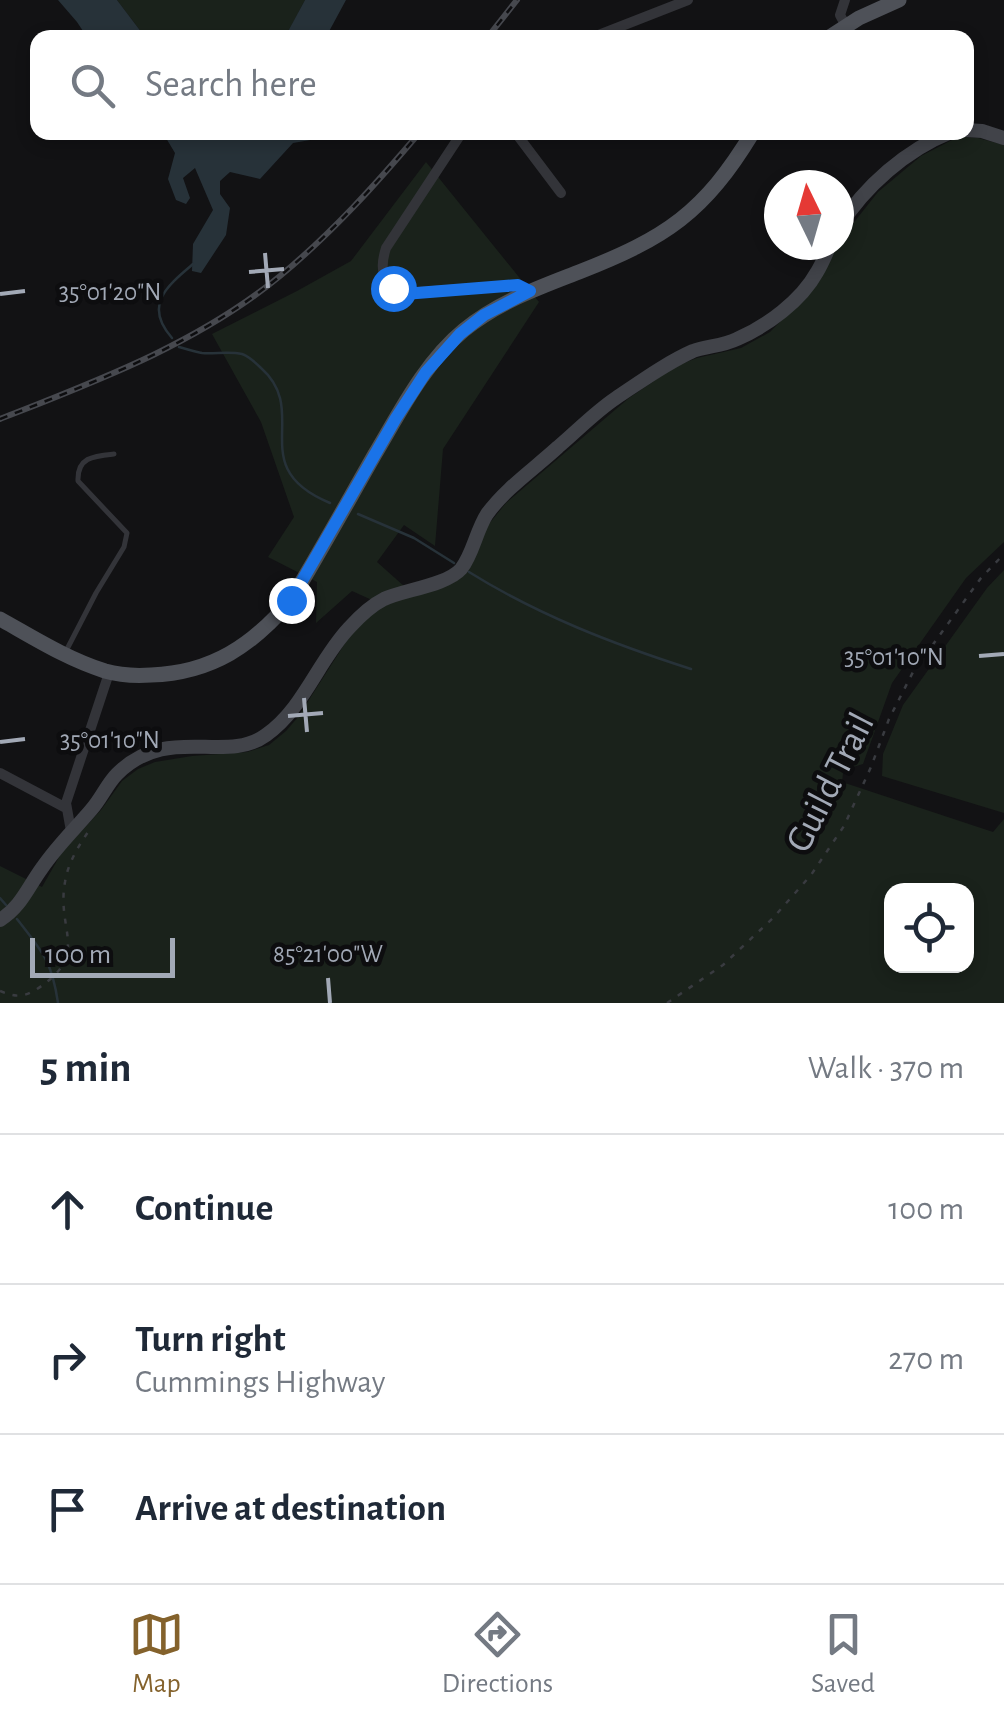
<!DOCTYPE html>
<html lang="en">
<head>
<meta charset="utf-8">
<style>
	body { margin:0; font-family:"Alegreya Sans",sans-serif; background:#f6f6f7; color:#1f2937 }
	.controls { position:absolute; right:30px; bottom:30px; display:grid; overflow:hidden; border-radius:20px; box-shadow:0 5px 15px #0003 }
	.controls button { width:90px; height:90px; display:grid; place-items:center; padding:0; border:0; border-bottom:2px solid #e0e1e3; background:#fff; color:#1f2937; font:50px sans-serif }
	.compass { position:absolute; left:764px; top:170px; width:90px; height:90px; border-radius:50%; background:#fff; box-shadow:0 5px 15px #0003; rotate:355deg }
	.scale { position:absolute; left:30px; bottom:25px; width:145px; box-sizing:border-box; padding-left:10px; border:5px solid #a2a9b6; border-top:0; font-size:28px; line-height:35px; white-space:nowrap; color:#a2a9b6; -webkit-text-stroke:8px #0d0d0f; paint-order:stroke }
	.stop { position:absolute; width:30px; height:30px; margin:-22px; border:8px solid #1a73e8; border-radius:50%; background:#fff }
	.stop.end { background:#1a73e8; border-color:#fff; box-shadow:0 2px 10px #0008 }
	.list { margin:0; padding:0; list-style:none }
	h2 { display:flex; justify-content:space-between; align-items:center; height:130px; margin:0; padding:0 40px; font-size:42px }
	h2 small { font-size:32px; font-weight:400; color:#747a83 }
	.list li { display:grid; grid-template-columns:65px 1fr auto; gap:30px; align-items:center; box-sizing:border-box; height:150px; padding:0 40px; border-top:2px solid #e0e1e3 }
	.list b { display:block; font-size:38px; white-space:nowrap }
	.list p { margin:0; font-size:32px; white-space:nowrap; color:#747a83 }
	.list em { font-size:32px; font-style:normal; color:#747a83 }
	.icon { flex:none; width:55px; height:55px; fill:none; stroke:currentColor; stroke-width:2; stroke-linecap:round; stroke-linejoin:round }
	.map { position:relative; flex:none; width:1004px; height:1003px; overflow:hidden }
	.search { position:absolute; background:#fff; box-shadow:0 5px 15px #0003; left:30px; right:30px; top:30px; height:110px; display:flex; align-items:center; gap:25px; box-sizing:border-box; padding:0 35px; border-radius:20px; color:#747a83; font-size:38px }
	.sheet { height:580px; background:#fff }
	nav { display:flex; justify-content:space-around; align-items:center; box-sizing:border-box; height:140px; border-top:2px solid #e0e1e3; background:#fff; font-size:28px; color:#747a83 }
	nav a { display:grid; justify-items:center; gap:5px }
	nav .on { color:#84622c }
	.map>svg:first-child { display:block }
	.green { fill:#1a221b; fill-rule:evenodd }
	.water { fill:#273239 }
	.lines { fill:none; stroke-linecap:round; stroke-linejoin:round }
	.stream { stroke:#273239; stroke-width:2.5 }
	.path { stroke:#393b40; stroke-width:2.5; stroke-dasharray:5 8; stroke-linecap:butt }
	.service { stroke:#333439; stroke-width:5 }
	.minor { stroke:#333439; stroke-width:10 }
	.secondary { stroke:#414349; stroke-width:14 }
	.primary { stroke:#4e5158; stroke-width:15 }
	.rail-casing { stroke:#46484e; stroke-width:6 }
	.rail { stroke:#0d0d0f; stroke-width:2.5; stroke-dasharray:8; stroke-linecap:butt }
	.route { stroke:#1a73e8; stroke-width:12 }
	.ticks { fill:none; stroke:#a2a9b6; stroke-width:4 }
	.labels { text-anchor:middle; stroke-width:9; stroke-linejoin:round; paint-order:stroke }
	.street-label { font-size:38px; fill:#a2a9b6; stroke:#0d0d0f }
	.ticks-label { font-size:25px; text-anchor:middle; fill:#a2a9b6; stroke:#0d0d0f; stroke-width:9; stroke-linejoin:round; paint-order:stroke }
</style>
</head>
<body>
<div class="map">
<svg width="1004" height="1003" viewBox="0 0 1004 1003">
	<rect width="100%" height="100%" fill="#121214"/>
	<path class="green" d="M 117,0 L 305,0 L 285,38 L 145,37 Z
		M 965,137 L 978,138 L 1004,145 L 1004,542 L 966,578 L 892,683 L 863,764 L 853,767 L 844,764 L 842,782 L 993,832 L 1004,819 L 1004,1003 L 0,1003 L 0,866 L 42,887 L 62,852 L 101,810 L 122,781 L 138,769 L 155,762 L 192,756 L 247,752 L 269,745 L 286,731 L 298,717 L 349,637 L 361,622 L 383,605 L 352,591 L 316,623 L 317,582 L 268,557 L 294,517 L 261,422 L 212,334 L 297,291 L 351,261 L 426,162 L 539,302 L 443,449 L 435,546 L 404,525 L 377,562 L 414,595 L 436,589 L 506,503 L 629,398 L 676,366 L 697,358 L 741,348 L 770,332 L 817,284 L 843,236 L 878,192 L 921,156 L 952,140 ZM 892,891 L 966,891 L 966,966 L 892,966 Z
		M 1004,570 L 1004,813 L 882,776 L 883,754 L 903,705 L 987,588 Z"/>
	<path class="water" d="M 58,0 L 117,0 L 145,37 L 87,37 L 77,22 Z
		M 305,0 L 346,0 L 326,37 L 285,37 Z
		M 163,133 L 319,133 L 316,139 L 293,143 L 260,179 L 230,172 L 220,181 L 220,194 L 230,208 L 226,235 L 201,273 L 192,271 L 193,244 L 213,210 L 195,168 L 183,178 L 190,198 L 186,204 L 176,200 L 168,179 L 175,153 Z"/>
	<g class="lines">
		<path class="stream" d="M 172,338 C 143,305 167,286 193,264
			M 179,347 C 187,349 195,352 202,353 C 215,354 230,351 242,354 C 248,356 256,363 261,368 C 312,413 243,467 330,503
			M 358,514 L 414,538 L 454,563
			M 469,572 C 538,615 613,644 691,669
			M 0,898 L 6,905
			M 17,919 C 42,951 52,961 58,1003"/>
		<path class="path" d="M 0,991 C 14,997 23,998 37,989 C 91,954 56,931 65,882 C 68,863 78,847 88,832
			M 667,1003 L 723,965 L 773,918 L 811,875 L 844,826 L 871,767 L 889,719 L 913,672 L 981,578 L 1004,554"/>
		<path class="service" d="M 65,653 L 96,593 L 124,547 L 127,533 L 78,481 C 77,457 94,456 114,454"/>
		<path class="minor" d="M 845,0 L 840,15 L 846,26
			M 591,38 L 688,0
			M 465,132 L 459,137 L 386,248 C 379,270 382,282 404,293 L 518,285 L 530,291
			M 515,132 L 561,193
			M 0,773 L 66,808
			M 71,831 L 66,803 L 109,673"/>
		<path class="secondary" d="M 966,130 L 982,131 L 1004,138
			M 839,227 C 865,186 906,150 951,132
			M 0,920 C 21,907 28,887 42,868 C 57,846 74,830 91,810 C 101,799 107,784 117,774 C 168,723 225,765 266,735 C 304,708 318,661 349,628 C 359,617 370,606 384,599 C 404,590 447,585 461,569 C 473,554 476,531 487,514 C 506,488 534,469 558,447 C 577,431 595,412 616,398 C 640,382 666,363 693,351 C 707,346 723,346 737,339 C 767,326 801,301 817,272 C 822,264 826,254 830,245"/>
		<path class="primary" d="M 828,38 L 859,18 L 899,0
			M 0,619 C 34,638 67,659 105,671 C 119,675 136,676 151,675 C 212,673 253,645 291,600 C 320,552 347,503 375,454 C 400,412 425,362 464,330 C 498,302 538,288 579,272 C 666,238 704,213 753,132"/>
		<defs>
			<path id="rail" d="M 487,38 L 517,0
				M 0,419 C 97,381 199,343 280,276 C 332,233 377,183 420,132"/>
		</defs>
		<use href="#rail" class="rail-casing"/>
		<use href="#rail" class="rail"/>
	</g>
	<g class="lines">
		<path class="route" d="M 291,600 L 396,418 L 426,372 L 460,334 L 484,315 L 530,291 L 518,285 L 404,294 L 393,288"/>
	</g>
	<path class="ticks" d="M 265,253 L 268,288M 249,272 L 284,269M 0,294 L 25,291M 979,656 L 1004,654M 304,698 L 307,732M 288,716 L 323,713M 0,742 L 25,739M 328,978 L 330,1003"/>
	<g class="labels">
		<g class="street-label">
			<text transform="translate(829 782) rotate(-63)" y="13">Guild Trail</text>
		</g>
	</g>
	<g class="ticks-label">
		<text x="110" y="300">35°01'20"N</text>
		<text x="894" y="665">35°01'10"N</text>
		<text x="110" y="748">35°01'10"N</text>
		<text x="328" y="962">85°21'00"W</text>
	</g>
</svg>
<div class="controls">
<button><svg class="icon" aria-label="locate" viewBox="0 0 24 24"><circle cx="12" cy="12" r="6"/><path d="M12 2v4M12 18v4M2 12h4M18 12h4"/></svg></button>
</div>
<svg class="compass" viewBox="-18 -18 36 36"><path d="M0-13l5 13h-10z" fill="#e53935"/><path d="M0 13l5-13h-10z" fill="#747a83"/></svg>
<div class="scale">100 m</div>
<div class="stop" style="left:393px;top:288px"></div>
<div class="stop end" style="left:291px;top:600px"></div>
<div class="search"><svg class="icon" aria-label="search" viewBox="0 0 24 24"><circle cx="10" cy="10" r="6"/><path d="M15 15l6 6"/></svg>Search here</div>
</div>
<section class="sheet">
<h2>5 min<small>Walk · 370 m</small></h2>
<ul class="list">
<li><svg class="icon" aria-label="ahead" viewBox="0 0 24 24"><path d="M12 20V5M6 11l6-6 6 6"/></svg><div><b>Continue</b></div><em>100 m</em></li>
<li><svg class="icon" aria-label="right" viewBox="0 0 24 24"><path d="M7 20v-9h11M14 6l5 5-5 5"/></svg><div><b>Turn right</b><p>Cummings Highway</p></div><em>270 m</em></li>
<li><svg class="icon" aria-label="arrive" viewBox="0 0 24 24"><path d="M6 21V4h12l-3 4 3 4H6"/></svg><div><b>Arrive at destination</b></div></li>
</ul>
</section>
<nav>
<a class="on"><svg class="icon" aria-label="map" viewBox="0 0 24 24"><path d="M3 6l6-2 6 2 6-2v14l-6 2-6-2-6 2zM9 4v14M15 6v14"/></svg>Map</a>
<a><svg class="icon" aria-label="directions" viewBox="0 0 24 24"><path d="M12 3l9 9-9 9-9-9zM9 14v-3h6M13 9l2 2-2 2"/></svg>Directions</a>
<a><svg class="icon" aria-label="saved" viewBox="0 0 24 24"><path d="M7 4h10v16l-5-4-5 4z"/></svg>Saved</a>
</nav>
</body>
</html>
